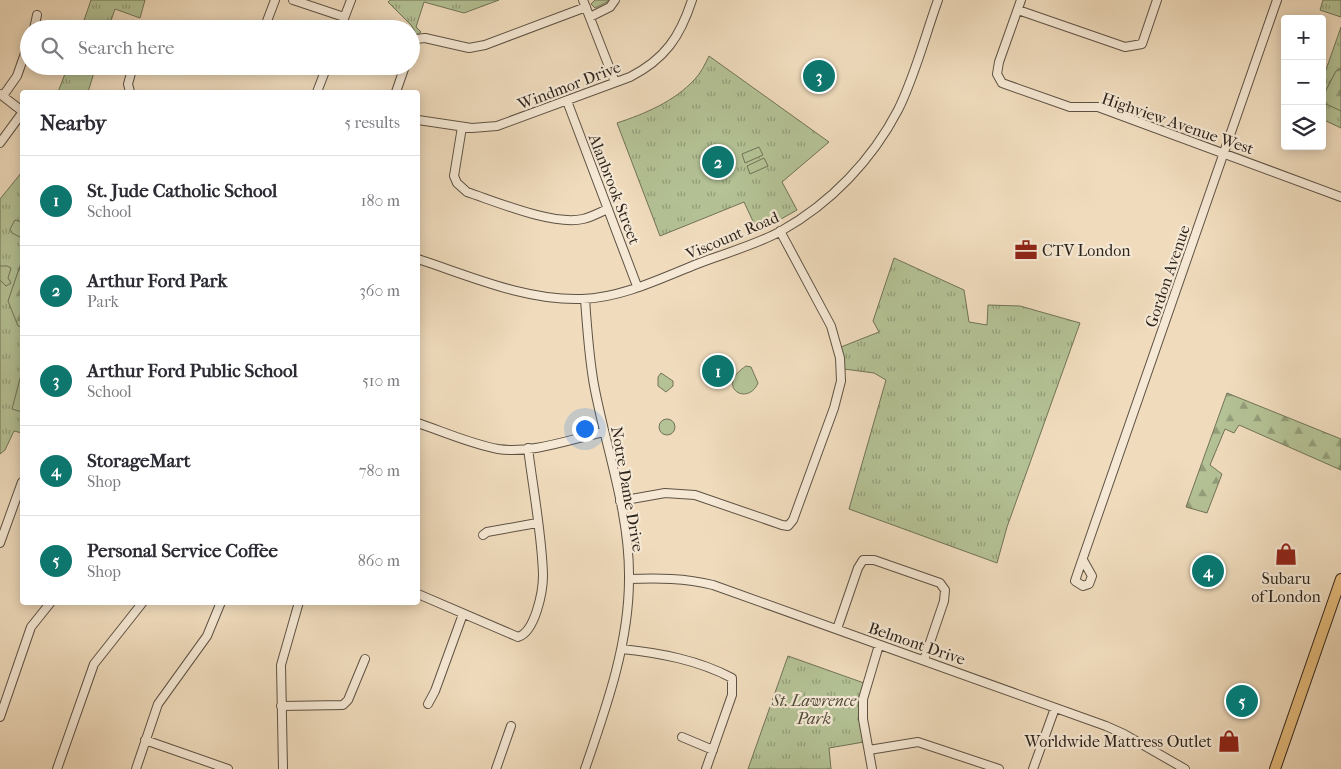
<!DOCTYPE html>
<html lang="en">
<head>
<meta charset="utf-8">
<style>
	body { margin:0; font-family:"IM FELL French Canon",serif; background:#f2f2f3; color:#2b2b33 }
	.controls { position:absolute; right:15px; top:15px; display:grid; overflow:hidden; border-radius:5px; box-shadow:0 2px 12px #0003 }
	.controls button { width:45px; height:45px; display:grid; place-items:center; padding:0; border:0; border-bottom:1px solid #e1e1e2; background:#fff; color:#2b2b33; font:25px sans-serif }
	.you { position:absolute; left:584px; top:428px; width:18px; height:18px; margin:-12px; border:4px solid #fff; border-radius:50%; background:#1a73e8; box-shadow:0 0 0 8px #1a73e833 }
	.badge { display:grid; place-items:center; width:32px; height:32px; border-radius:50%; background:#0f766e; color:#fff; font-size:16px; font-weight:700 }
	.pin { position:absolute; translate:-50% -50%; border:2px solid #fff; box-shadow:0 1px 5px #0006 }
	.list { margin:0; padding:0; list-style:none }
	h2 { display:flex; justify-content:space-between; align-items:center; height:65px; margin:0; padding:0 20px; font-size:21px }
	h2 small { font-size:16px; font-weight:400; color:#7c7c81 }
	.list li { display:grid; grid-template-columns:32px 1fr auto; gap:15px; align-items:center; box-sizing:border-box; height:90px; padding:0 20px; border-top:1px solid #e1e1e2 }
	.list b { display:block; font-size:19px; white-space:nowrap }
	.list p { margin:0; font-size:16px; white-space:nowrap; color:#7c7c81 }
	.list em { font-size:16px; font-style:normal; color:#7c7c81 }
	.icon { flex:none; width:28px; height:28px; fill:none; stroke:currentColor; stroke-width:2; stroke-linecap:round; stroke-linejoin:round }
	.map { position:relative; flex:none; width:1341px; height:769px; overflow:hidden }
	.search { position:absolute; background:#fff; box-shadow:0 2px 12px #0003; left:20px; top:20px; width:400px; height:55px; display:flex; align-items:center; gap:12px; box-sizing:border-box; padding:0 18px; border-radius:28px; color:#7c7c81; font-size:19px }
	.panel { position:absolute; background:#fff; box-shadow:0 2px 12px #0003; left:20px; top:90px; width:400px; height:515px; border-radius:5px }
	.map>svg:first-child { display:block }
	.grass { fill:url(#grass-tufts); stroke:#707358 }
	.forest { fill:url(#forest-firs); stroke:#707358 }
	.garden { fill:#b4c295; stroke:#707358 }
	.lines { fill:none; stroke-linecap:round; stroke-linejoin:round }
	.minor-casing { stroke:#5e5244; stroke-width:10 }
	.major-casing { stroke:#2d241c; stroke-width:12 }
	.minor { stroke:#f5e8d4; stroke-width:8 }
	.major { stroke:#e8be7e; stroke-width:10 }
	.labels { text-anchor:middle; stroke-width:4.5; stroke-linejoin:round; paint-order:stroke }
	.street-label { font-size:16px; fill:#2d241c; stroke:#f5e8d4 }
	.poi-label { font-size:16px; fill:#2d241c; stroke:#f5e8d4; text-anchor:start }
	.park-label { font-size:16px; font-style:italic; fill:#4f4c3a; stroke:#f5e8d4 }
</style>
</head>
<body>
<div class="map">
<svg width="1341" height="769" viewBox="0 0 1341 769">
	<defs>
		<pattern id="grass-tufts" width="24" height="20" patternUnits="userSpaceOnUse" patternTransform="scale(1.25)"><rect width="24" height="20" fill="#b4c295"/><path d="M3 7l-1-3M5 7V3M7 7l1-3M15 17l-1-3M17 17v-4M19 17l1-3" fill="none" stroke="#939d79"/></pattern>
		<pattern id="forest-firs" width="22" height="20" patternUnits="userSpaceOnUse" patternTransform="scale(1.25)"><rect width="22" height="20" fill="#b4c295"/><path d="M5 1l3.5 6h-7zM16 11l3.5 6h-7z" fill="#939d79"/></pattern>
	</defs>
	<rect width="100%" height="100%" fill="#f0dcbd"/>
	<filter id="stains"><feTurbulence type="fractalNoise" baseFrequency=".004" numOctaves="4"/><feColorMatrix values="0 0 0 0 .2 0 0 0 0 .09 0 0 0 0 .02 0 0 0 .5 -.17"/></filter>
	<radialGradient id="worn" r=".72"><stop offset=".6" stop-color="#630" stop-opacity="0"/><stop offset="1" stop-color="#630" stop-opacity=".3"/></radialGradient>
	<path class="grass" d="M 91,0 L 145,0 L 140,18 L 115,9 L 108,29 L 81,29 Z
		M 390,0 L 499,0 L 464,13 L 424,2 L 416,27 L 421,32 L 417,35 L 411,25 L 388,2 Z
		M 595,0 L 611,0 L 595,8 L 591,4 Z
		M 1323,0 L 1341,0 L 1341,17 L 1320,10 Z
		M 1341,27 L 1341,128 L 1322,119 L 1322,81 Z
		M 709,56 L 829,142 L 782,182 L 797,210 L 758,232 L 744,202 L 660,236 L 617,123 C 644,114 674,102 695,79 C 701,73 705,64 709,56 Z
		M 68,66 L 96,66 L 88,92 L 58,92 Z
		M 22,172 L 22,433 L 14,431 L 5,450 L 0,454 L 0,199 Z
		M 894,258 L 964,290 L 969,322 L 987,325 L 988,305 L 1020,306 L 1080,323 L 1007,527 L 997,563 L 849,509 L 886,380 L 874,373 L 844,369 L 841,347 L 879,332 L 873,321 Z
		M 788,656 L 864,683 L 858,705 L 864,742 L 829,748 L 831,769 L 748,769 Z"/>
	<path class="forest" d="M 1341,68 L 1341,111 L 1322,102 L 1322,98 L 1336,71 Z
		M 22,260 L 22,327 L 18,326 L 8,301 Z
		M 1227,393 L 1341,439 L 1341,470 L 1239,425 L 1234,433 L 1225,429 L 1210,465 L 1222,474 L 1207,513 L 1186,507 Z"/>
	<path class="garden" d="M 759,147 L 763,155 L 745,163 L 742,154 Z
		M 764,158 L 768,166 L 750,174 L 747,166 Z
		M 15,220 L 22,222 L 22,238 L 12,233 L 10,229 Z
		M 0,266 L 7,266 L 11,268 L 8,278 L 11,283 L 6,286 L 0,280 Z
		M 746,366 L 751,367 L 758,383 C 748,407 714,387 746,366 Z
		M 22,371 L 22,412 L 12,409 Z
		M 661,373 L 673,381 L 673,386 L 666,392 L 658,386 L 658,377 Z
		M659 427a8 8 0 1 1 16 0a8 8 0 1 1-16 0Z"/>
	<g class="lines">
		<defs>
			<path id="minor" d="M 293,0 L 344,17
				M 583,0 L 615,82
				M 1021,0 L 999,62 L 997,74 L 1002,83 L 1070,107 L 1098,107 L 1341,197
				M 1018,10 L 1125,47 L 1142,44 L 1157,0
				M 590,17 L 610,7 L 615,0
				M 34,29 L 37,15
				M 264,29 L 275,0
				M 340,29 L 351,0
				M 411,46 L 416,39 L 425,38 L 469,48 L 485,45 L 586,7
				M 130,92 L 128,84 L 133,66
				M 317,92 L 327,66
				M 396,92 L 405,66
				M 0,94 L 22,111
				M 3,96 L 17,76 L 29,42
				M 567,101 L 637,286
				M 418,120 L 472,128 L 497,126 L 630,77 C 665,59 680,37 692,0
				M 462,127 L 454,176 L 457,183 L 467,192 C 497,202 554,226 583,219 C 592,217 600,212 608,209
				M 0,143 L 22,113
				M 418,259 C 470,276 526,301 582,299 C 621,298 662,278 697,264 C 725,253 756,245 781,231 C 831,203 872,160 898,110 C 915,76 925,36 938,0
				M 418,423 C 444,432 471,444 498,449 C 532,454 571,439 604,432
				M 620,501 L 665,493 L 695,495 L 782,525 L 788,526 L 793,520 L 834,408 L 841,381 L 840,358 L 831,326 L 780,231
				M 483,535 L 487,532 L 537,523
				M 0,543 L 22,482
				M 1083,560 L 1092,576 L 1089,584 L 1083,586 L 1075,581 L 1078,572 L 1277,0
				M 629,579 C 658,578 685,578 713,585 L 1106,726 L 1124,734 L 1185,769
				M 418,594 L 518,637 C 535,632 543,592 543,575 C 542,535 533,489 528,448
				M 837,629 L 858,568 L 863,560 L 874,560 L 940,583 L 945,590 L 944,601 L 924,660
				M 622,649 C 660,653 698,660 732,678 L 732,695 L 706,769
				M 428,704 L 435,691 L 463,614
				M 281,706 L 343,705 L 348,700 L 365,659
				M 0,717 L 31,627 L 51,602
				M 682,737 L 713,750
				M 145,740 L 228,769
				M 869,750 L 918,742 L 999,769
				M 57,769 L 94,664 L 143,602
				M 136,769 L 158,704 L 207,636 L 221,602
				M 283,769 L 281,665 L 299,602
				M 496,769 L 511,726
				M 585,769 C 606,708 629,644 629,579 C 630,513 606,449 594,385 C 589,357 587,328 585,299
				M 872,769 L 863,719 L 863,699 L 879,645
				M 1033,769 L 1055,708"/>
			<path id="major" d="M 1275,769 L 1341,579"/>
		</defs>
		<use href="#minor" class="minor-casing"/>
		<use href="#major" class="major-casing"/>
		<use href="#minor" class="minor"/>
		<use href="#major" class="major"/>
	</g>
	<defs>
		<symbol id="office-bare" viewBox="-9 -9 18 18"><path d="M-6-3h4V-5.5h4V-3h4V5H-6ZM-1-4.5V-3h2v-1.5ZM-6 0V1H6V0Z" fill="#8f2418" stroke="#f5e8d4" stroke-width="2.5" paint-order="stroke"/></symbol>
		<symbol id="shop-bare" viewBox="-9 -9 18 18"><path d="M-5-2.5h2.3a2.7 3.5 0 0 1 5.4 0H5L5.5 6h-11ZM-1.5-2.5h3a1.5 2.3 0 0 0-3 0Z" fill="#8f2418" stroke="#f5e8d4" stroke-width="2.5" paint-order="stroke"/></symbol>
	</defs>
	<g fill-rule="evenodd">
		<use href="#office-bare" x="1010" y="234" width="32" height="32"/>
		<use href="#shop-bare" x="1270" y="538" width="32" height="32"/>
		<use href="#shop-bare" x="1213" y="725" width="32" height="32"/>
	</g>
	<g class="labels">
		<g class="street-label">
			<text transform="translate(569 85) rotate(-21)" y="6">Windmor Drive</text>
			<text transform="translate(1178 123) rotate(19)" y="6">Highview Avenue West</text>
			<text transform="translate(615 189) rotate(69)" y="6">Alanbrook Street</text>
			<text transform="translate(732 235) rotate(-23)" y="6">Viscount Road</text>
			<text transform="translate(1167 276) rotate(-71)" y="6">Gordon Avenue</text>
			<text transform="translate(628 489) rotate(80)" y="6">Notre Dame Drive</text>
			<text transform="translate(917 643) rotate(19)" y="6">Belmont Drive</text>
		</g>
		<g class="poi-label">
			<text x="1042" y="256">CTV London</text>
			<text x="1286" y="584" text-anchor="middle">Subaru<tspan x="1286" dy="18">of London</tspan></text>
			<text x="1212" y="747" text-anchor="end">Worldwide Mattress Outlet</text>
		</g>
		<g class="park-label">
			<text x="814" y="706">St. Lawrence<tspan x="814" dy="18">Park</tspan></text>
		</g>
	</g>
	<rect width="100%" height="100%" filter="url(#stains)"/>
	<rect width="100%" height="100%" fill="url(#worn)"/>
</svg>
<div class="controls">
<button>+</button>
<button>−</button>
<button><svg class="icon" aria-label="layers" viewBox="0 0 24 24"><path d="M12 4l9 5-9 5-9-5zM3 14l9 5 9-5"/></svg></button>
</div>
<div class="you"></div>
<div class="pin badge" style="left:718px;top:371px">1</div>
<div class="pin badge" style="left:718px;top:162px">2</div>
<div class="pin badge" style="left:819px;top:76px">3</div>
<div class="pin badge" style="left:1208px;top:571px">4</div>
<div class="pin badge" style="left:1242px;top:701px">5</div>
<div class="search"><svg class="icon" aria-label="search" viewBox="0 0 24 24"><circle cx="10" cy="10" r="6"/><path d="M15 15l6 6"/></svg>Search here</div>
<section class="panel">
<h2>Nearby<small>5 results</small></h2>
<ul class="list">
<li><span class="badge">1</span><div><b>St. Jude Catholic School</b><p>School</p></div><em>180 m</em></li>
<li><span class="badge">2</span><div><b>Arthur Ford Park</b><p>Park</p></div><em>360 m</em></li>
<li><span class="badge">3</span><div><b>Arthur Ford Public School</b><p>School</p></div><em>510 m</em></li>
<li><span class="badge">4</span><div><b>StorageMart</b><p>Shop</p></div><em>780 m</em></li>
<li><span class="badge">5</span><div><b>Personal Service Coffee</b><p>Shop</p></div><em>860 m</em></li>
</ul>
</section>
</div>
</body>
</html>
